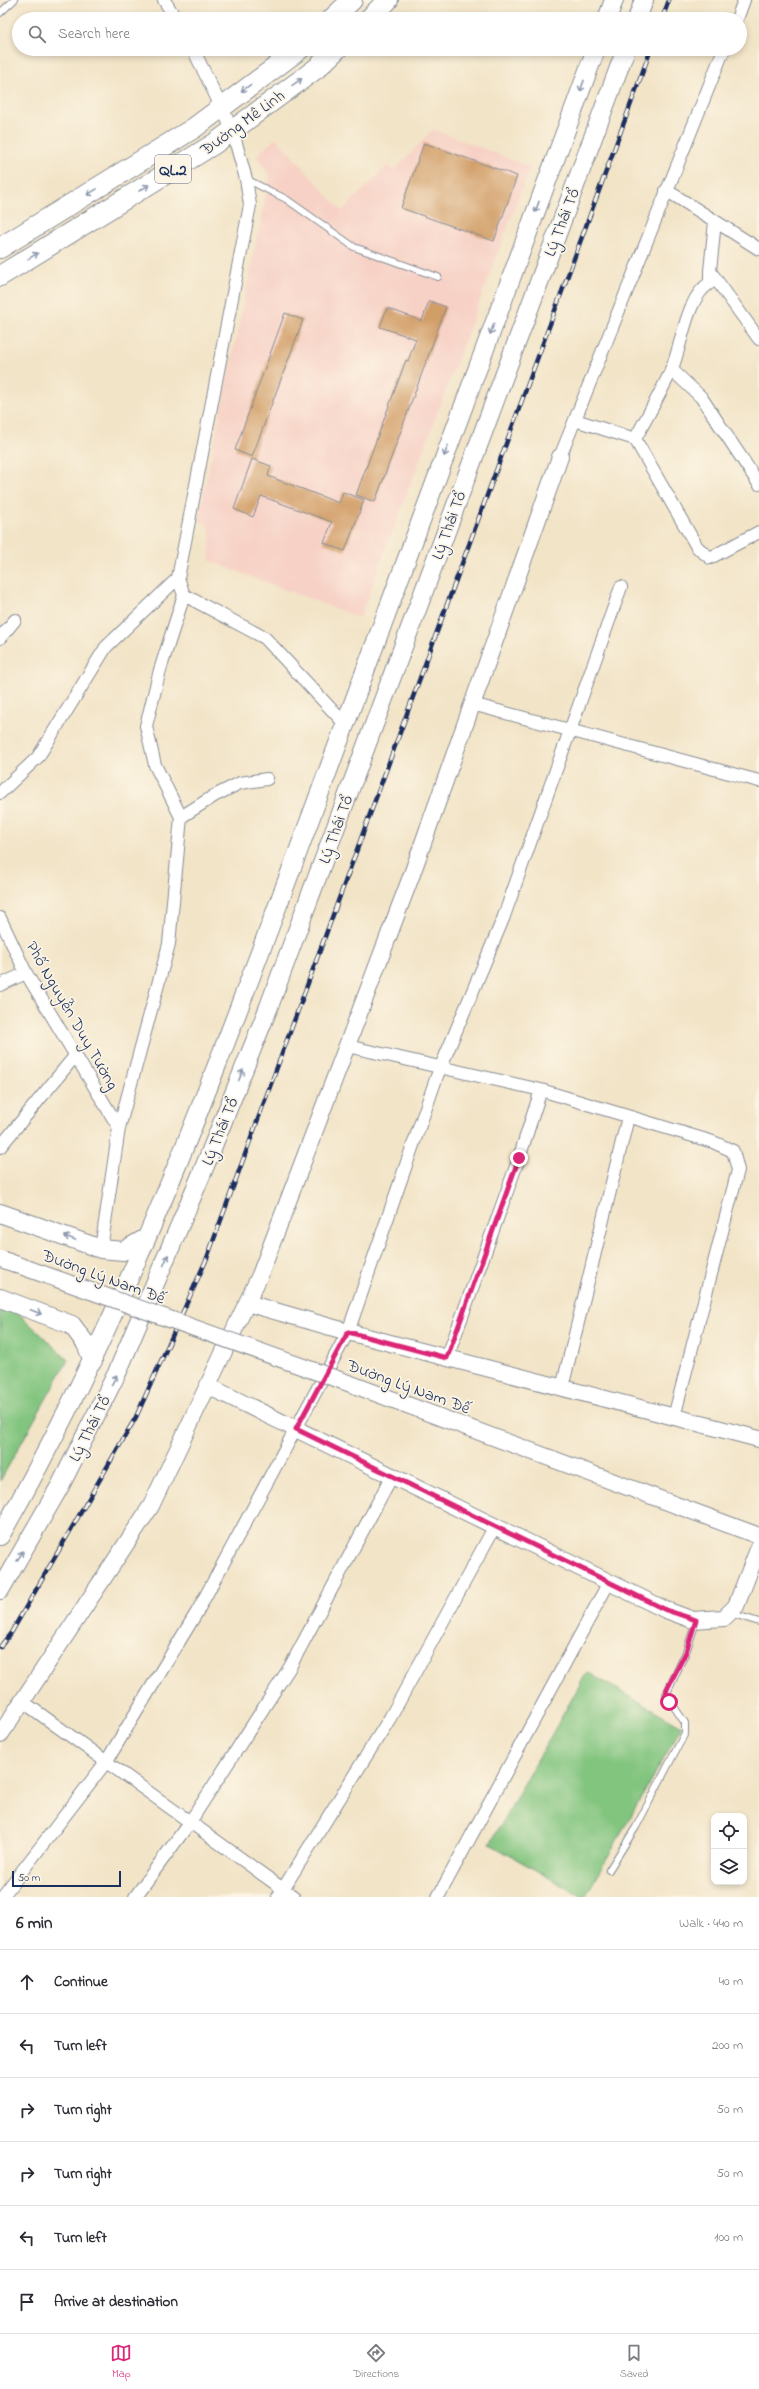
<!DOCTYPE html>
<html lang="en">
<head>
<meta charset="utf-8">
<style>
	body { margin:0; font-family:"Indie Flower",sans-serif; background:#f7f7f7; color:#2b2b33 }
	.controls { position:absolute; right:12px; bottom:12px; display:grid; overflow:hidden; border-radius:8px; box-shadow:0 2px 6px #0003 }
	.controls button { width:36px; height:36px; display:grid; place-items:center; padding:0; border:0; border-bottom:1px solid #e1e1e2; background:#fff; color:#2b2b33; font:20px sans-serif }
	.scale { position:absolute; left:12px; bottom:10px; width:109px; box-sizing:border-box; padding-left:4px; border:2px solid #1b2f5e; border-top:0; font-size:11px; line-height:14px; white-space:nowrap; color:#1b2f5e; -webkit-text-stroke:3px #fcf5e5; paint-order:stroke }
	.stop { position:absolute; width:12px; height:12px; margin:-9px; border:3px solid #db2777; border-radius:50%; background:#fff }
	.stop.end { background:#db2777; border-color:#fff; box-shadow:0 1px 4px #0008 }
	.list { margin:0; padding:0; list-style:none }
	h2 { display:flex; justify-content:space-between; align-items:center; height:52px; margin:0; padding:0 16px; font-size:17px }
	h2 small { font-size:13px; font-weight:400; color:#7c7c81 }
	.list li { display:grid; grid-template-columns:26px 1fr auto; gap:12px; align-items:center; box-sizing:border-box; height:64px; padding:0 16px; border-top:1px solid #e1e1e2 }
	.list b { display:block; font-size:15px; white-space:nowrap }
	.list em { font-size:13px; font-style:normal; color:#7c7c81 }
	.icon { flex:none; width:22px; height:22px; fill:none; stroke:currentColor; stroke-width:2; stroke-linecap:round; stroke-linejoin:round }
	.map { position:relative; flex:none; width:759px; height:1897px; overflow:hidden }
	.search { position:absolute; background:#fff; box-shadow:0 2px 6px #0003; left:12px; right:12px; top:12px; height:44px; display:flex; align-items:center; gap:10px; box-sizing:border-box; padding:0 14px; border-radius:22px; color:#7c7c81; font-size:15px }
	.sheet { height:436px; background:#fff }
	nav { display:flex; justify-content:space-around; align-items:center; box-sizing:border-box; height:56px; border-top:1px solid #e1e1e2; background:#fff; font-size:11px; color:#7c7c81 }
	nav a { display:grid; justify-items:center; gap:2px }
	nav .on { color:#db2777 }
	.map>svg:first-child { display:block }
	.built { fill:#f7d1c6 }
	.green { fill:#82c57f; stroke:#4e7a6e }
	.building { fill:#d29e67 }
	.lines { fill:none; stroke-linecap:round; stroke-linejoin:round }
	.service-casing { stroke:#868a92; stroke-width:8 }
	.minor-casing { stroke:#868a92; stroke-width:14 }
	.tertiary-casing { stroke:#868a92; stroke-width:18 }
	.secondary-casing { stroke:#868a92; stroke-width:20 }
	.primary-casing { stroke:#868a92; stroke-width:22 }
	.service { stroke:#fff; stroke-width:6 }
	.minor { stroke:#fff; stroke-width:12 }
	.tertiary { stroke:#fff; stroke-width:16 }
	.secondary { stroke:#fff; stroke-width:18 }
	.primary { stroke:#fff; stroke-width:20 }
	.rail-casing { stroke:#1b2f5e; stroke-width:4.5 }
	.rail { stroke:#fcf5e5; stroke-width:3; stroke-dasharray:9; stroke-linecap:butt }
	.tertiary-bridge-casing { stroke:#868a92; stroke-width:18; stroke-linecap:butt }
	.tertiary-bridge { stroke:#fff; stroke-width:16 }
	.oneway { stroke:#8d97ae }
	.route { stroke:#db2777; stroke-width:5 }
	.labels { text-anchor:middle; stroke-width:3.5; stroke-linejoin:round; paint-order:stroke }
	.shield { fill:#fcf5e5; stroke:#5e6a86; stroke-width:1 }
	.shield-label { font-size:16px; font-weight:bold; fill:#1b2f5e }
	.street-label { font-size:17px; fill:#1b2f5e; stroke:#fcf5e5 }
</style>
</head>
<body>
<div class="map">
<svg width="759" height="1897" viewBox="0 0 759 1897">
	<rect width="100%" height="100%" fill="#fcf5e5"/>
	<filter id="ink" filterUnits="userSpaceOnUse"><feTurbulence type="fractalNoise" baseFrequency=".025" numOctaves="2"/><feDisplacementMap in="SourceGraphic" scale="8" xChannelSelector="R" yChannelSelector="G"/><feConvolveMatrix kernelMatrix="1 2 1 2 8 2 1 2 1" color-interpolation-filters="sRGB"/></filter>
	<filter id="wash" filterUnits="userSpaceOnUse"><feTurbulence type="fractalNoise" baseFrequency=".012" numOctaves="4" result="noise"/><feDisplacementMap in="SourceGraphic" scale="16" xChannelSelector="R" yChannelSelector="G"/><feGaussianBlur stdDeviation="0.9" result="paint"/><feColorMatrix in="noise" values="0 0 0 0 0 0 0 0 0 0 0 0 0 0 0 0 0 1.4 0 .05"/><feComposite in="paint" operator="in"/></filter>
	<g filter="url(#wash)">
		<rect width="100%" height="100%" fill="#f2e4c7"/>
		<path class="built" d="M 433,129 L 530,167 L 360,618 L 210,561 L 210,529 L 205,523 L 198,520 L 270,175 L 256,156 L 276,138 L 342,211 L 388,165 L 394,171 Z"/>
		<path class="green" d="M 0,1296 L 68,1360 L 0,1481 Z
			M 587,1672 L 682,1726 L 585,1897 L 583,1897 L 490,1844 Z"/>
		<g id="blocks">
			<path class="building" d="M 424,143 L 517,176 L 494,241 L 401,208 Z
				M 429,301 L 446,307 L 375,502 L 356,495 L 406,360 L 408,361 L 416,339 L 380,327 L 387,308 L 422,321 Z
				M 285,313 L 303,320 L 252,457 L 235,450 Z
				M 252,459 L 271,466 L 268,476 L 339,503 L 343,492 L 364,500 L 345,551 L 324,543 L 332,522 L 261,496 L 253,517 L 234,509 Z"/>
		</g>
	</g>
	<g filter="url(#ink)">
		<use href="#blocks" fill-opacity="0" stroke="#868a92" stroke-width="1"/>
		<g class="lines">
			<defs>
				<path id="service" d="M 0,13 L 14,0
					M 246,179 L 286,199 L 354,247 L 438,277
					M 730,1613 L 759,1622
					M 609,1870 L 636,1827 L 685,1733 L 685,1723 L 666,1695 L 686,1652 L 696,1622"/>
				<path id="minor" d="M 164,0 L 176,19
					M 737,19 L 744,0
					M 666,190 L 759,249
					M 710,271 L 715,221
					M 759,339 L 710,271 L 710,283 C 686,297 682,346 671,371 C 660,394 647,417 635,439 L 697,547 L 710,558 L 759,532
					M 671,369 L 701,397 L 759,484
					M 575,420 L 635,439
					M 560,457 L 724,49
					M 184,595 L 265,638 L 345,724
					M 0,638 L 15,620
					M 472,704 L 759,781
					M 0,793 L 38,757 L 106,647 L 178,578
					M 181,817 L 214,796 L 240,783 L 267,779
					M 0,918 L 26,973 L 119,1128
					M 0,985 L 26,973
					M 347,1046 L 541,1090 L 713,1142 L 733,1151 L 738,1170 L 674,1417
					M 0,1147 L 75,1056
					M 101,1249 L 119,1128 L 169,944 L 181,817 L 155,765 L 146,726 L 160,670 L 184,595 L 178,578 L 250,205 L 246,179 L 232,129 L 193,49
					M 447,1358 L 519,1158 L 541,1090
					M 562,1388 L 628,1117
					M 22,1701 L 294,1897
					M 2,1897 L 106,1762 L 197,1612 L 348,1332 L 437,1076 L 503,919 L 621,587
					M 135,1897 L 190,1822 L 290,1667 L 392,1476
					M 278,1897 L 390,1718 L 495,1526
					M 438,1897 L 609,1582"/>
				<path id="tertiary" d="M 247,1303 L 348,1332 L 759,1439
					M 351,1384 L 759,1536
					M 208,1386 L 666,1610 L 693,1620 L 724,1618 L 736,1606 L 759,1547
					M 0,1735 L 151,1506 L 260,1275 L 412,874 L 560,457"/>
				<path id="secondary" d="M 607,19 L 614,0
					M 637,19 L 644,0
					M 0,1213 L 101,1249 L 123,1251 L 146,1238
					M 0,1298 L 72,1325 L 86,1344 L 93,1361
					M 0,1536 C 122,1324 207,1093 293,865 C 395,593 495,321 596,49
					M 0,1590 L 60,1486 L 117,1373 L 202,1173 L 268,1009 L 626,49"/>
				<path id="primary" d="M 332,19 L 352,0
					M 369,19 L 388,0
					M 0,248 L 194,128 L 300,49
					M 0,276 L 214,144 L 317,68 L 337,49"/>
			</defs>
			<use href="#service" class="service-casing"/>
			<use href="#minor" class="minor-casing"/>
			<use href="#tertiary" class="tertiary-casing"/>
			<use href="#secondary" class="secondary-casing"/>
			<use href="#primary" class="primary-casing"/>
			<use href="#service" class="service"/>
			<use href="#minor" class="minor"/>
			<use href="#tertiary" class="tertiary"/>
			<use href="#secondary" class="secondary"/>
			<use href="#primary" class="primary"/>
			<defs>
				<path id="rail" d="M 662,19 L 669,0
					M 0,1647 L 11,1633 L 136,1417 L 207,1258 L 651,49"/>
			</defs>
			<use href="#rail" class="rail-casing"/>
			<use href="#rail" class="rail"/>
			<defs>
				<path id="tertiary-bridge" d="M 1,1259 L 351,1384"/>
			</defs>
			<use href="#tertiary-bridge" class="tertiary-bridge-casing"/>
			<use href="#tertiary-bridge" class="tertiary-bridge"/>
		</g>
		<defs><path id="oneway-shaft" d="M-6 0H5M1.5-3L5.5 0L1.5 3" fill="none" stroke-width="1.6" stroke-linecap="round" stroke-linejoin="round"/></defs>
		<g class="oneway">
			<use href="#oneway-shaft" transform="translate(297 82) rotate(-35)"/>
			<use href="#oneway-shaft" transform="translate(582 86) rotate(110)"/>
			<use href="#oneway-shaft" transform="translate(246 88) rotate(144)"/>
			<use href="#oneway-shaft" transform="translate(144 188) rotate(-32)"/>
			<use href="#oneway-shaft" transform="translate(92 192) rotate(148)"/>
			<use href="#oneway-shaft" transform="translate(537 207) rotate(110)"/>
			<use href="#oneway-shaft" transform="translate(33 256) rotate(-31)"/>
			<use href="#oneway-shaft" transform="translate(492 329) rotate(110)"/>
			<use href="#oneway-shaft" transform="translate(446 451) rotate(110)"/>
			<use href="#oneway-shaft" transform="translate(241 1075) rotate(-68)"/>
			<use href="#oneway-shaft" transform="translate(70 1238) rotate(-160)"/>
			<use href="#oneway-shaft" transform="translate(166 1260) rotate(-67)"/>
			<use href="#oneway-shaft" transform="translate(36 1312) rotate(21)"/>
			<use href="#oneway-shaft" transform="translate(114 1380) rotate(-63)"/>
			<use href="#oneway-shaft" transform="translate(20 1556) rotate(-60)"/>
		</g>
	</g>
	<g class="lines" filter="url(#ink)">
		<path class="route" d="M 519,1158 L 447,1358 L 348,1332 L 296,1429 L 666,1610 L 696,1620 L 686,1652 L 667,1689 L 666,1695 L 669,1702"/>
	</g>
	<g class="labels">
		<rect class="shield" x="155" y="155" width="36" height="28" rx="3"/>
		<g class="shield-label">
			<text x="173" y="175">QL.2</text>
		</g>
		<g class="street-label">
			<text transform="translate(242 122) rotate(-36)" y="6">Đường Mê Linh</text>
			<text transform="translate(561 222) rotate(-69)" y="6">Lý Thái Tổ</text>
			<text transform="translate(448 525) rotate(-70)" y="6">Lý Thái Tổ</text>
			<text transform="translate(335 829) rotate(-70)" y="6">Lý Thái Tổ</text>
			<text transform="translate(73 1015) rotate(60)" y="6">Phố Nguyễn Duy Tường</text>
			<text transform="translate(219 1131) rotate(-68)" y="6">Lý Thái Tổ</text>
			<text transform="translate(104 1276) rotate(20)" y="6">Đường Lý Nam Đế</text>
			<text transform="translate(409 1386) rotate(20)" y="6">Đường Lý Nam Đế</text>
			<text transform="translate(89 1428) rotate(-63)" y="6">Lý Thái Tổ</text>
		</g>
	</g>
</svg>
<div class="controls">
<button><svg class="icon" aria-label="locate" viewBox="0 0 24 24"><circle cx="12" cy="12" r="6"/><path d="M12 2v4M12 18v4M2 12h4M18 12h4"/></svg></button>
<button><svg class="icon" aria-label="layers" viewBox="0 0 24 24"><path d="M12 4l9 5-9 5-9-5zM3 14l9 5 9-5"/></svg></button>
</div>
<div class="scale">50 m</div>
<div class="stop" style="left:669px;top:1702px"></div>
<div class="stop end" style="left:519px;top:1158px"></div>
<div class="search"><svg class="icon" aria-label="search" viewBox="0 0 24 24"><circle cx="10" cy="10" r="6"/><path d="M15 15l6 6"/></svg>Search here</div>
</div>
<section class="sheet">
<h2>6 min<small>Walk · 440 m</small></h2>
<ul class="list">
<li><svg class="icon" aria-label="ahead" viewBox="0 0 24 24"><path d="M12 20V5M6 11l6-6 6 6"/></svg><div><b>Continue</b></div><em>40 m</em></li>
<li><svg class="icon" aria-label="left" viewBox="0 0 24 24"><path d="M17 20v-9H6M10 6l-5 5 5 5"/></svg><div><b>Turn left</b></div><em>200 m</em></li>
<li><svg class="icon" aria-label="right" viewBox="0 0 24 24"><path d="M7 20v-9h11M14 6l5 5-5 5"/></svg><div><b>Turn right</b></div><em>50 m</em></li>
<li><svg class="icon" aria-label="right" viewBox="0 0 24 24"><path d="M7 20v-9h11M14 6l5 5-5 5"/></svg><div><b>Turn right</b></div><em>50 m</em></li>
<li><svg class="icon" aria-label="left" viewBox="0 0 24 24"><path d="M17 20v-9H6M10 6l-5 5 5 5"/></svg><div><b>Turn left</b></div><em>100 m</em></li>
<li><svg class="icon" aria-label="arrive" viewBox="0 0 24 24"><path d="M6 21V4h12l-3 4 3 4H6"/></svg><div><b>Arrive at destination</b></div></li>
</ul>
</section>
<nav>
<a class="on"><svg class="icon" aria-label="map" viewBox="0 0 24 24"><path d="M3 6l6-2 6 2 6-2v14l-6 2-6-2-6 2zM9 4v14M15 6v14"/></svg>Map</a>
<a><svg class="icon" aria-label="directions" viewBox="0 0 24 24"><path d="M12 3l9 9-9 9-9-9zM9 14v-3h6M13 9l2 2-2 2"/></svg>Directions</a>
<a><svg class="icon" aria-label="saved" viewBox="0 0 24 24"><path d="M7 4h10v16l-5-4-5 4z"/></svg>Saved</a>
</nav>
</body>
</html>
